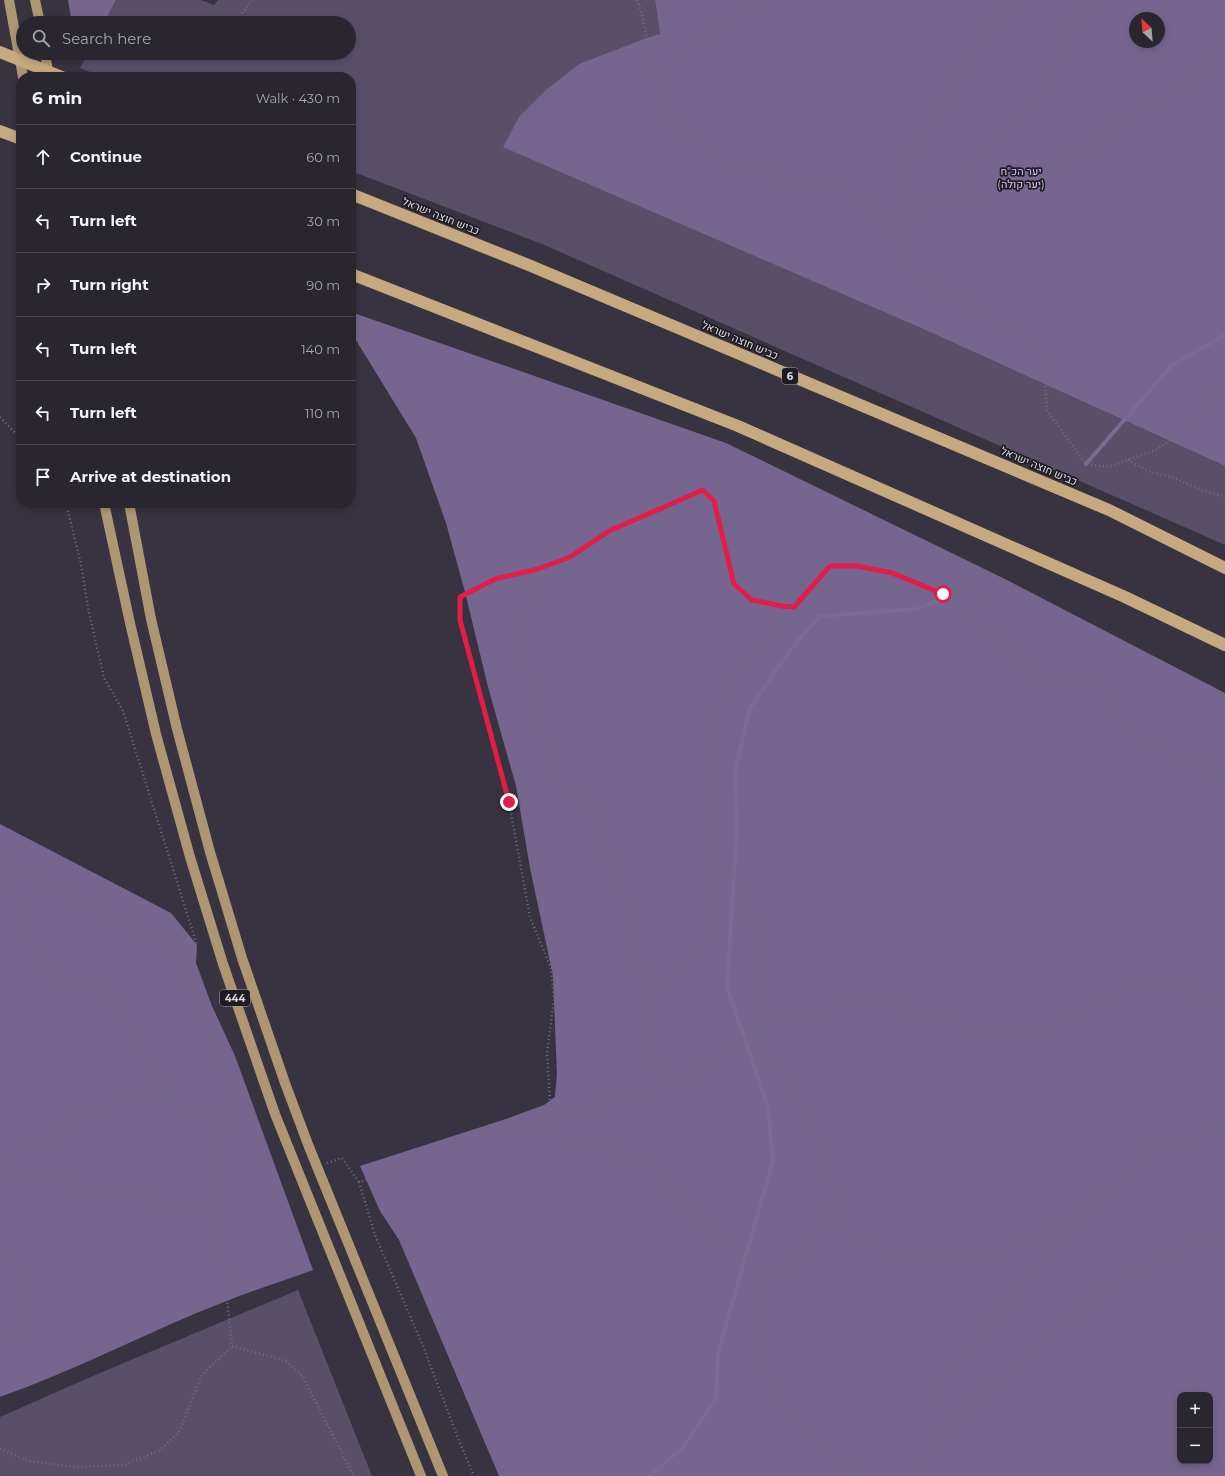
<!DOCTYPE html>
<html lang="en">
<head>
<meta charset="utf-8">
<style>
	body { margin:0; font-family:Montserrat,Heebo,sans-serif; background:#36323c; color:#f1f3f6 }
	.controls { position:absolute; right:12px; bottom:12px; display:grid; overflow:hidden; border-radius:8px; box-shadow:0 2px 6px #0003 }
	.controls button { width:36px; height:36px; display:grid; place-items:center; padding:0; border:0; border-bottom:1px solid #46434c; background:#2a2630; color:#f1f3f6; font:20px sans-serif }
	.compass { position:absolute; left:1129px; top:12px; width:36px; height:36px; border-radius:50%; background:#2a2630; box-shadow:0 2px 6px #0003; rotate:334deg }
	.stop { position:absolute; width:12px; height:12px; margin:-9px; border:3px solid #e11d48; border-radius:50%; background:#fff }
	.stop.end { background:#e11d48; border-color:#fff; box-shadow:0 1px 4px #0008 }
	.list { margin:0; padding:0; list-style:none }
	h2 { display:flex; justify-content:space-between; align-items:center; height:52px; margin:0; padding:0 16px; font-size:17px }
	h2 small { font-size:13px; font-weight:400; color:#a5a5ab }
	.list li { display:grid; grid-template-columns:26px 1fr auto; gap:12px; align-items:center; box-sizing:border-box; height:64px; padding:0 16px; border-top:1px solid #46434c }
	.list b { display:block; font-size:15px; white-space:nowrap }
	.list em { font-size:13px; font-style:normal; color:#a5a5ab }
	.icon { flex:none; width:22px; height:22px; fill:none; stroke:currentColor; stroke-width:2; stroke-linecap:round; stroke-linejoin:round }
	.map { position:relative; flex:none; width:1225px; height:1476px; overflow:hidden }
	.search { position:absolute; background:#2a2630; box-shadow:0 2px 6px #0003; left:16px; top:16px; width:340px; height:44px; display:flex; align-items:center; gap:10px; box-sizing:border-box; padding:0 14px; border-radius:22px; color:#a5a5ab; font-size:15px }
	.panel { position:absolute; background:#2a2630; box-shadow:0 2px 6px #0003; left:16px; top:72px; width:340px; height:436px; border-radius:16px }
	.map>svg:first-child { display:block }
	.green { fill:#594f68 }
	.forest { fill:#76668f; fill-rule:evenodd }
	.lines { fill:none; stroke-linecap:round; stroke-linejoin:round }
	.stream { stroke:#7a6a94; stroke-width:4 }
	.path { stroke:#716d78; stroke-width:2.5; stroke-dasharray:1 3; stroke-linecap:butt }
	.primary { stroke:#af9673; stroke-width:10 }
	.motorway { stroke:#c6a97e; stroke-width:12 }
	.route { stroke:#e11d48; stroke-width:5 }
	.labels { text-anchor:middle; stroke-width:3.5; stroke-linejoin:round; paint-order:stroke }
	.shield { fill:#1e1c22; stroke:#a5a2aa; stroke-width:1 }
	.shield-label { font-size:10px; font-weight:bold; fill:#dfdce4 }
	.park-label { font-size:11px; fill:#dcc7fe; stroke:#1e1c22 }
	.street-label { font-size:11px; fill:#dfdce4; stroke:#1e1c22 }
</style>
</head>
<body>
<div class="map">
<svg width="1225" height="1476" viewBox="0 0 1225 1476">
	<rect width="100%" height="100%" fill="#383340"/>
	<path class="green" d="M 116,0 L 201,0 L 214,5 L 218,0 L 655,0 L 660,34 L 912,324 L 1225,466 L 1225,545 L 542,244 L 351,171 L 351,77 L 103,77 L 80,68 L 88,53 L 349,53 L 349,23 L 104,23 Z
		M 298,1290 L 372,1476 L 0,1476 L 0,1417 L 88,1378 Z"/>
	<path class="forest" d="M 68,0 L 116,0 L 104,23 L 72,23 Z
		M 655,0 L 1225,0 L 1225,466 L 912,324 L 503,147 L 519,117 L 545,91 L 579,64 L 647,38 L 660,34 ZM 1135,18 L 1159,18 L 1159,42 L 1135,42 Z
		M 351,312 L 726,443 L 1007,580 L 1225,693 L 1225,1476 L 499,1476 L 399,1240 L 380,1211 L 360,1166 L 506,1119 L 544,1105 L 555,1097 L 557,1074 L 553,976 L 530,868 L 516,786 L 488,687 L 465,592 L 446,523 L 416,438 L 351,332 ZM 1180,1395 L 1210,1395 L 1210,1461 L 1180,1461 Z
		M 0,824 L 171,913 L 197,945 L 196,963 L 212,1006 L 235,1056 L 313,1270 C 284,1281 254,1290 224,1302 C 149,1331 77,1370 0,1397 Z"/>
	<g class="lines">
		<path class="stream" d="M 1086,464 L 1172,365 L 1225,335
			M 650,1476 L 683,1447 L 716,1399 L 718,1353 L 773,1161 L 768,1107 L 727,987 L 737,827 L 735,772 L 750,708 L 791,649 L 820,616 L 917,609 L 948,596"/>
		<path class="path" d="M 637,0 L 642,14 L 656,85 L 665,107 L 676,124 L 714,156 L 730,165 L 749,171 L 825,186 L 850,194 L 870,206 L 897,231 L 909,273 C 956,297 1001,321 1043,353 L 1047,411 L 1086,464 L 1108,467 L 1156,450 L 1180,434 L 1225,384
			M 235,23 L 252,0
			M 656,85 L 699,39 L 759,0
			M 970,200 L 968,174 L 988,145 L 1050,84 L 1070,24 L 1092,5 L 1102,0
			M 933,207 L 905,200 L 900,195 L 901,179 L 910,156 L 926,128 L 941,110 L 963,66 L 974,54 L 979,39 L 1012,4 L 1017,0
			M 897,231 L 906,218 L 924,208 L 935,208 L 970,200 L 1036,176 L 1089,148 L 1122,123 L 1184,86 L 1225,43
			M 0,417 L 21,439
			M 1128,460 L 1150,472 L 1174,478 L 1201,490 L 1225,497
			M 66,503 L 81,564 L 88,608 L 104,678 L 123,711 L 197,945 L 173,946
			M 538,569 L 521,639 L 554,779 L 598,812 L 598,835 L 607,857 L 619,878 L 638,946 L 645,1018 L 659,1079 L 663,1085 L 679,1081 L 721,1058 L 754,1031 L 772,1024 L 803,1017 L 847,1000 L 902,1006 L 930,1020 L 977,1026 L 1023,1037 L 1081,1014 L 1122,990 L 1151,978 L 1175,982 L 1202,997 L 1225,1005
			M 973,582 L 982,596 L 983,601 L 976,610 L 969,608 L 968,616 L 981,630 L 992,636 L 1034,677 L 1062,681 L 1080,681 L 1104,688 L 1116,697 L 1118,719 L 1129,734 L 1150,748 L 1172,753 L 1206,766 L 1221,780 L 1225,774
			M 0,860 L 173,946 L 235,1093 L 225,1113
			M 2,861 L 44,972 L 106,993 L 173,1103
			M 644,1008 L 713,938 L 709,848
			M 663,1085 L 626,1100 L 555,1110 L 541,1117 L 555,1127 L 563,1141 L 576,1151 L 617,1151 L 652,1168 L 714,1232 L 733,1247 L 753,1270 L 759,1273
			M 0,1158 L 38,1147 L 94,1106 L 132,1100 L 174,1103 L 225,1113 L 218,1214 L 232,1346
			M 327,1163 L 342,1158 L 359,1182 L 376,1177 L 409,1156 L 431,1147 L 531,1124 L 541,1117 L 550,1101 L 547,1054 L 554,999 L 551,968 L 530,917 L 509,802 L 460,620 L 460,597 L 495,579 L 538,569 L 570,557 L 609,531 L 703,490 L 714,501 L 734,585 L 752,600 L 794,607
			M 0,1172 L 9,1172 L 33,1176 L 218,1214
			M 359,1182 L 375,1235 L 423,1346 L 458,1438 L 474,1476
			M 1072,1222 L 1121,1183 L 1140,1158 L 1152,1148 L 1167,1142 L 1225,1130
			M 831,1225 L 833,1187 L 815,1132 L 791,1084 L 783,1073 L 761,1054 L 754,1031 L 760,960 L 756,927 L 733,875 L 709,848 L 704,828 L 709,801 L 705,742 L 713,712 L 727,685 L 828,568 L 831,566 L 857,566 L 892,573 L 948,596 L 966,589
			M 0,1251 L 8,1254 L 28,1277 L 32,1308 L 27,1341 L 0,1330
			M 232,1346 L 286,1361 L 303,1377 L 354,1476
			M 0,1449 L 29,1461 L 75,1467 L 124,1465 L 160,1450 L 179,1432 L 202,1375 L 232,1346
			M 865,1476 L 844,1468 L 830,1458 L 793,1418 L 774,1388 L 764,1361 L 755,1329 L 759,1273 L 786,1269 L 823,1226 L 831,1225 L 884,1251 L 965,1263 L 1072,1222 L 932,1394 L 951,1426
			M 909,1476 L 917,1469 L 951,1426 L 972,1405 L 1110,1283 L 1169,1253 L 1195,1243 L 1225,1237"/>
		<path class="primary" d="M 9,0 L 23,77
			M 35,0 L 40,23
			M 45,53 L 49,77
			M 104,503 L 130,623 L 156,734 L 190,857 L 223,964 L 275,1114 L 421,1476
			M 129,503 L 151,619 L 177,729 L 210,852 L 242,958 L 285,1083 L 309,1147 L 443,1476"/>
		<path class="motorway" d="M 0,52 L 62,77
			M 0,131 L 21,139
			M 351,194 L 531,266 L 1109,510 L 1225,568
			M 351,274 L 738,426 L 1125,597 L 1225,645"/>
	</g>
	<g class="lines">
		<path class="route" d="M 509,802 L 460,620 L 460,597 L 495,579 L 538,569 L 570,557 L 609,531 L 703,490 L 714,501 L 734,584 L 752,600 L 782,606 L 794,607 L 828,568 L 831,566 L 857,566 L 892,573 L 943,594"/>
	</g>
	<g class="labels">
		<g class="shield">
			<rect x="782" y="368" width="16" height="16" rx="3"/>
			<rect x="220" y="990" width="30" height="16" rx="3"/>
		</g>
		<g class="shield-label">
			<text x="790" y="380">6</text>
			<text x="235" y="1002">444</text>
		</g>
		<g class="park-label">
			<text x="1021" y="175">יער הכ"ח<tspan x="1021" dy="13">(יער קולה)</tspan></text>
		</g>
		<g class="street-label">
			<text transform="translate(441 216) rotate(22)" y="4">כביש חוצה ישראל</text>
			<text transform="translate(740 340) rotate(23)" y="4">כביש חוצה ישראל</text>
			<text transform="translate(1039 466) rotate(23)" y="4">כביש חוצה ישראל</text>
		</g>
	</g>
</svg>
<div class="controls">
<button>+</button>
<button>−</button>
</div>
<svg class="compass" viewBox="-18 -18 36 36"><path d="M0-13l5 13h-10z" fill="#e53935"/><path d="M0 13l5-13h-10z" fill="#a5a5ab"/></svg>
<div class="stop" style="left:943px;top:594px"></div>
<div class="stop end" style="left:509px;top:802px"></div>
<div class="search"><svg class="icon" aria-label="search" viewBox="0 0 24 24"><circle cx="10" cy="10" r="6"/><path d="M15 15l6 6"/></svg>Search here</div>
<section class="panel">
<h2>6 min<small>Walk · 430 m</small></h2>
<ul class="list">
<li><svg class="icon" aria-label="ahead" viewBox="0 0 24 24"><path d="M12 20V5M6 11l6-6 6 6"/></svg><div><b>Continue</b></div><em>60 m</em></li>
<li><svg class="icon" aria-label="left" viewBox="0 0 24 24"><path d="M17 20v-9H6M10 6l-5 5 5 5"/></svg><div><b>Turn left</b></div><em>30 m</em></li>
<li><svg class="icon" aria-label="right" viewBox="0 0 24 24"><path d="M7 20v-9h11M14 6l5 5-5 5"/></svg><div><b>Turn right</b></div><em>90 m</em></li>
<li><svg class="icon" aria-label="left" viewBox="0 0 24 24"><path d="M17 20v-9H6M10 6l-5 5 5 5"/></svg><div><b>Turn left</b></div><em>140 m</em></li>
<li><svg class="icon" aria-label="left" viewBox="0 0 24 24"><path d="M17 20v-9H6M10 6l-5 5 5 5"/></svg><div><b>Turn left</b></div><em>110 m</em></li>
<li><svg class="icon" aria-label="arrive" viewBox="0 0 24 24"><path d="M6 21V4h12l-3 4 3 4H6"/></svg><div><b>Arrive at destination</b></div></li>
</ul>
</section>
</div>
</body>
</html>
